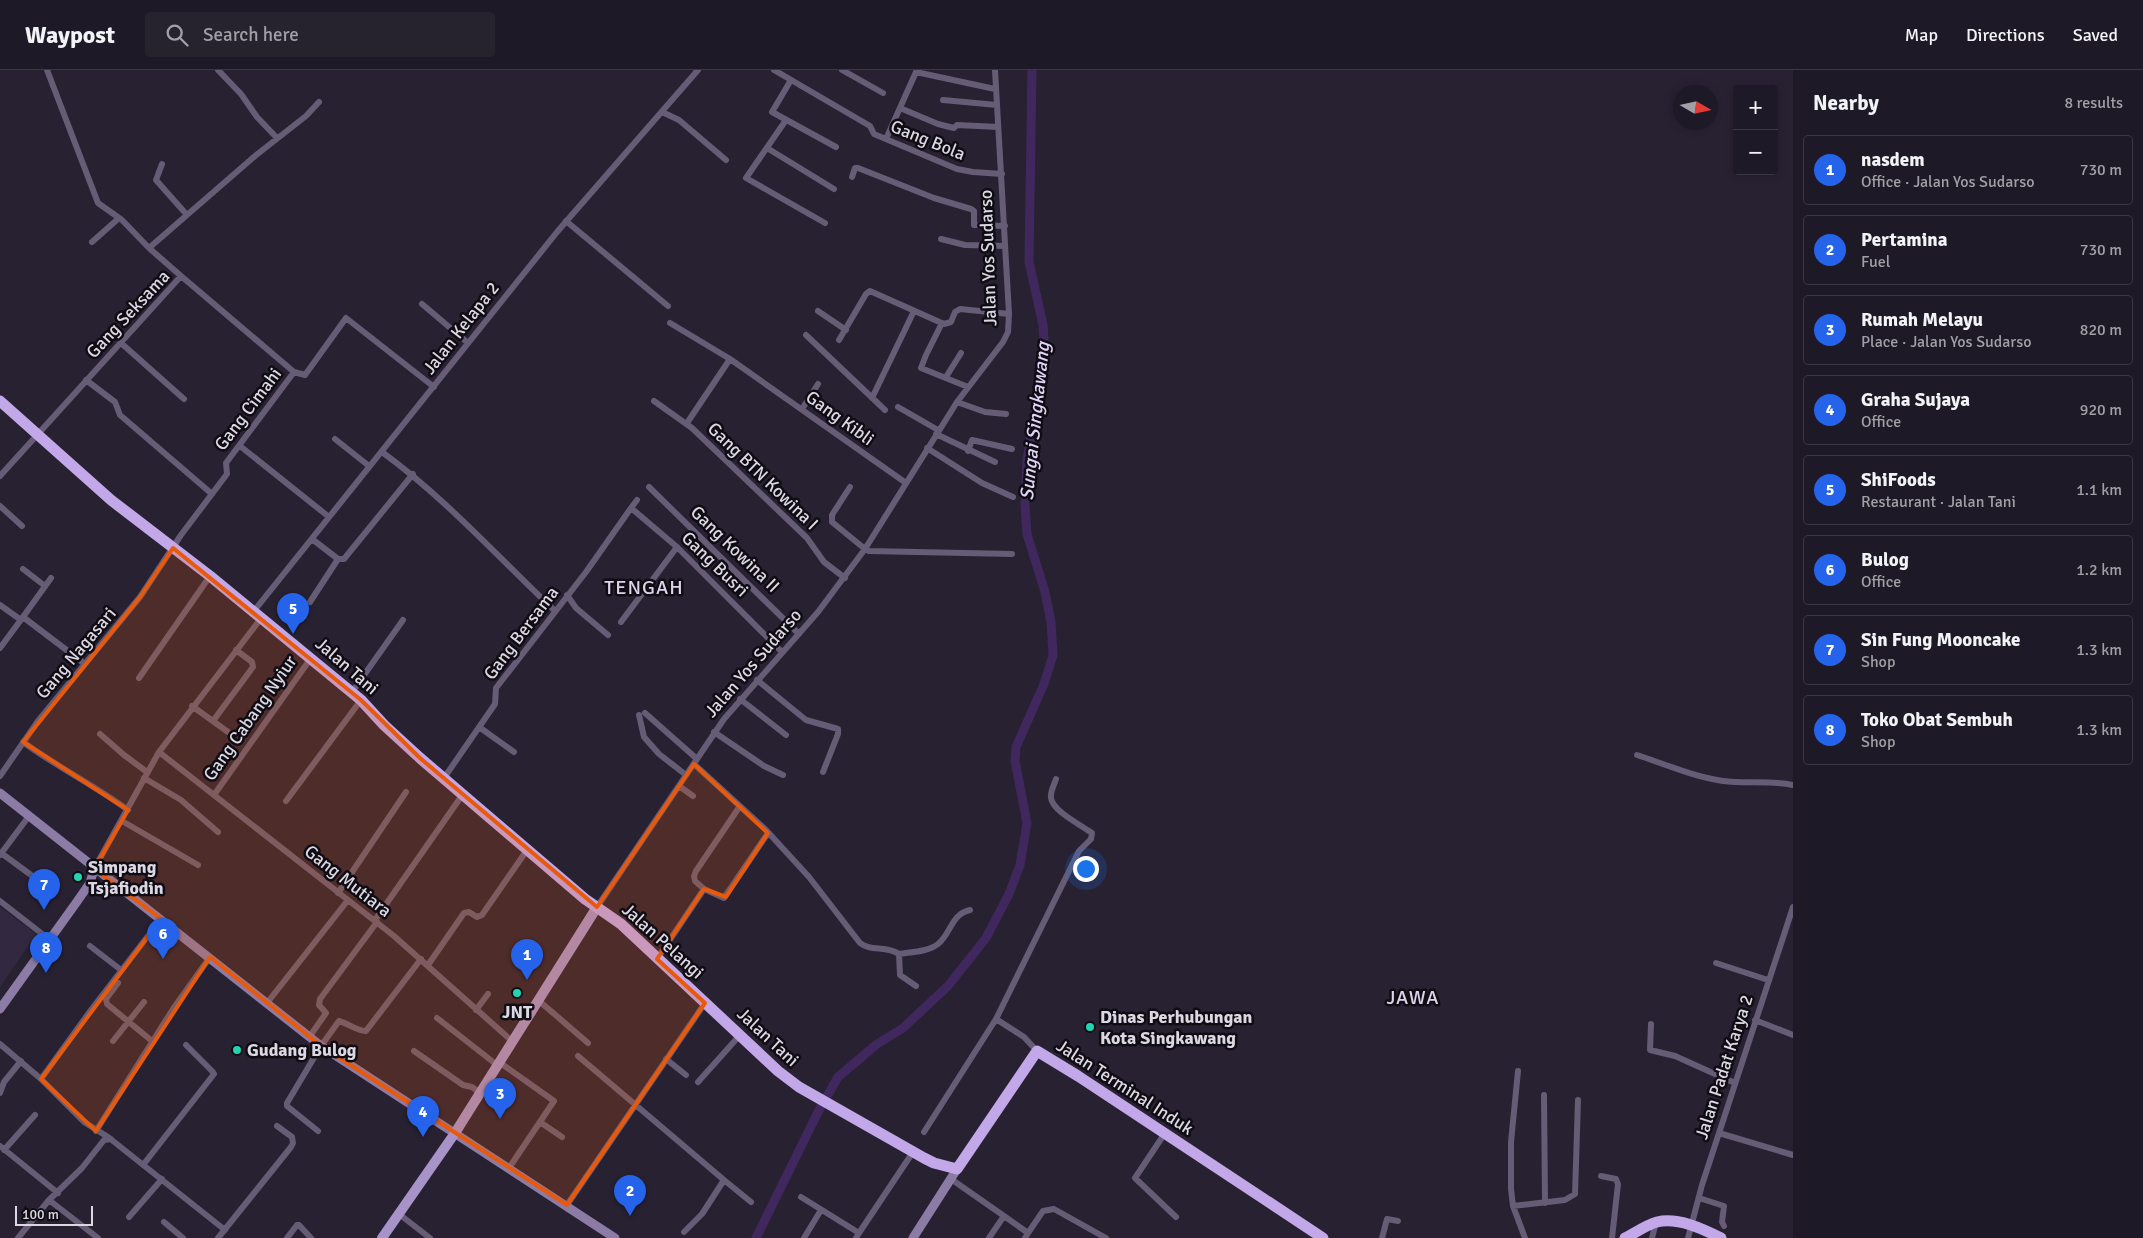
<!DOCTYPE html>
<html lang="en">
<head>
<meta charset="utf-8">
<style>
	body { margin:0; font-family:Signika,sans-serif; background:#26222e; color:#f1f3f6 }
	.controls { position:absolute; right:15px; top:15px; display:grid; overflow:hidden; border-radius:5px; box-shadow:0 2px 8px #0003 }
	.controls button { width:45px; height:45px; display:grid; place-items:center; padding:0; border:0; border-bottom:1px solid #3c3843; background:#1e1926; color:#f1f3f6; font:25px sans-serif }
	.compass { position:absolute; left:1673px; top:15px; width:45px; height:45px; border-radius:50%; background:#1e1926; box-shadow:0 2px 8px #0003; rotate:99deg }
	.scale { position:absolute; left:15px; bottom:12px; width:78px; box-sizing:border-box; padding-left:5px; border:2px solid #dcd8e3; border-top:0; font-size:14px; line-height:18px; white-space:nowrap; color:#dcd8e3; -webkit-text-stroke:4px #0f0c14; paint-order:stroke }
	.you { position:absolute; left:1085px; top:798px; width:18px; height:18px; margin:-12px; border:4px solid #fff; border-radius:50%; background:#1a73e8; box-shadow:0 0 0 8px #1a73e833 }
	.badge { display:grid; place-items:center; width:32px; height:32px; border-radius:50%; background:#2563eb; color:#fff; font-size:16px; font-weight:700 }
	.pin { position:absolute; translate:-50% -41px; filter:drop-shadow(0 1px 2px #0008) }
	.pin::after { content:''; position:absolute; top:26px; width:18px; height:15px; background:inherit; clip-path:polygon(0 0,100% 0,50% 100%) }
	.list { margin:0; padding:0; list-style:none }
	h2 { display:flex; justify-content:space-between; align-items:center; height:65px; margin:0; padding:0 20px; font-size:21px }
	h2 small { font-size:16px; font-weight:400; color:#a1a0a7 }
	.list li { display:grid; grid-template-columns:32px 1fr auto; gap:15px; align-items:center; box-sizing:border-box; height:70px; margin:0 10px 10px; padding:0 10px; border:1px solid #3c3843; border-radius:5px }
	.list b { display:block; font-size:19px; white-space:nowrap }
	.list p { margin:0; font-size:16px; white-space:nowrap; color:#a1a0a7 }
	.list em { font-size:16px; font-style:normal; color:#a1a0a7 }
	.icon { flex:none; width:28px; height:28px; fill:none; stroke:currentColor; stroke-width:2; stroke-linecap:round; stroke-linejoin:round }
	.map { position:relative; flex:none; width:1793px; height:1168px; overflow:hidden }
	header { display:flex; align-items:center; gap:30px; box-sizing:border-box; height:70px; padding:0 25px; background:#1e1926; border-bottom:1px solid #3c3843 }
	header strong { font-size:24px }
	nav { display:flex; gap:28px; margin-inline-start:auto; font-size:18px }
	.search { width:350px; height:45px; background:#26222e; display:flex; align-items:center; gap:12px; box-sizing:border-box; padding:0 18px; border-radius:5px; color:#a1a0a7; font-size:19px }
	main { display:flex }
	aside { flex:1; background:#1e1926 }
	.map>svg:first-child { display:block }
	.built { fill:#322940 }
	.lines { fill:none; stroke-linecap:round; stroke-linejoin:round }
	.river { stroke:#40285e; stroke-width:9 }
	.street { stroke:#665c76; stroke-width:6 }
	.secondary { stroke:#8c7ba4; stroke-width:9 }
	.primary { stroke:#a893c8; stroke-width:10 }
	.highway { stroke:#c2a8e9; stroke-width:11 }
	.marked { fill:#e8590c; fill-opacity:0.2; stroke:#e8590c; stroke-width:4; stroke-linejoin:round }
	.poi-dot { fill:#21d5b0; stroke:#0f0c14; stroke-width:2 }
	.labels { text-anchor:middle; stroke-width:5; stroke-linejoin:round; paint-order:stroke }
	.street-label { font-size:18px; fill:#dcd8e3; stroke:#0f0c14 }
	.poi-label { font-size:18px; font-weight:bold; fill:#dcd8e3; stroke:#0f0c14; text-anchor:start }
	.water-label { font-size:19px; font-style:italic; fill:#e1d4f7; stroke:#0f0c14 }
	.quarter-label { font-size:20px; letter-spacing:1px; fill:#dcd3ea; stroke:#0f0c14 }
</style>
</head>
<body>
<header>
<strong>Waypost</strong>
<div class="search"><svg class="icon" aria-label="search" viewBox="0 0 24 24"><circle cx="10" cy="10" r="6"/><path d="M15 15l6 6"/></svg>Search here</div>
<nav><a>Map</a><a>Directions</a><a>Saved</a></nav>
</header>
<main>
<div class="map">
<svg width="1793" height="1168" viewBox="0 0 1793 1168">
	<rect width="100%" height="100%" fill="#282132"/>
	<path class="built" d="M 0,837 L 36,864 L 0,917 Z"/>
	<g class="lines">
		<path class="river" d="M 756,1168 L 818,1042 L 838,1007 L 877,974 L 903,958 L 948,916 L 986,868 L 1009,824 L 1020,795 L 1027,753 L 1015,691 L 1016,677 L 1044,614 L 1053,585 L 1051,552 L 1045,522 L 1027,464 L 1025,435 L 1027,390 L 1045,284 L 1043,255 L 1029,192 L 1032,0"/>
		<path class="street" d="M 47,0 L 98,133 L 122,150 L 149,178 L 255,86 L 306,46 L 319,32
			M 218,0 L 241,24 L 257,47 L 277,68
			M 774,0 L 870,56 L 874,64 L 957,99 L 973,102 L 1002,104
			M 842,0 L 883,23
			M 791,10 L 772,42 L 836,77
			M 943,30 L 997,35
			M 900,38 L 938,54 L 954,58 L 957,55 L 998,57
			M 662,42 L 679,50 L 726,90
			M 786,50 L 746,108 L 825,153
			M 886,69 L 916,2 L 995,19
			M 767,78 L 834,119
			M 162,94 L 156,110 L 187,145
			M 852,107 L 855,98 L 858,98 L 934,128 L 971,139 L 974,141 L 974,155 L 1005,156
			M 566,151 L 668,236
			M 941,169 L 965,175 L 1005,176
			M 92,172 L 119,148
			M 149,178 L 181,206
			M 422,234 L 468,273
			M 818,241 L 846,260
			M 670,253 L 730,289 L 906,413
			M 942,253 L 926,285 L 921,298 L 968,317
			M 806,265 L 885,340
			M 839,270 L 866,224 L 870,221 L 944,254 L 951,252 L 955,242 L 960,239 L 1009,244
			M 121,273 L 184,329
			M 946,307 L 961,283
			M 86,310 L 115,332 L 120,345 L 212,424
			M 872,328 L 914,241
			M 654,331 L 692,358 L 807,468 L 824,492 L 845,508
			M 957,332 L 985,342 L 1006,344
			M 898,337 L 938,360
			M 802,339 L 818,314
			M 687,353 L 730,289
			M 936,364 L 995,392
			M 335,369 L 369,396
			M 240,376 L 329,447
			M 927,378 L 982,413 L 1013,427
			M 968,381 L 972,370 L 1012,379
			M 382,382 C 445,428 498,487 555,541
			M 0,406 L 181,206 L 294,302
			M 649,417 L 799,564
			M 850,417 L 832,445 L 832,452 L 865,479 L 869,481 L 1012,484
			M 637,430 L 631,438 L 677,477 L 782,582
			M 0,436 L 22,456
			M 312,469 L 338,489 L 344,489 L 413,404
			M 23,499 L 45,516
			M 567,525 L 576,538 L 608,565
			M 310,532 L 338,489
			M 0,535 L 21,550
			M 254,541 L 557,162 L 698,0
			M 23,547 L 51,508
			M 621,552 L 677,477
			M 0,578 L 23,547 L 85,594
			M 139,608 L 210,506
			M 757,610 L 806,650 L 838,659 L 838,664 L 823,702
			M 352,622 L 403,550
			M 740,629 L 786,665
			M 192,636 L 228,662
			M 645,643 L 697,689
			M 639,645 L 644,667 L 659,684 L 686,705
			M 213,651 L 253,597 L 252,592 L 236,580
			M 479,657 L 514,682
			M 714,662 L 764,696 L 783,705
			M 100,664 L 124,685 L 147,702
			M 23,672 C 57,697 94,715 128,740
			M 159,682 L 394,866 L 512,971
			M 1637,685 C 1665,694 1694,707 1723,711 C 1746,714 1770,710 1793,715
			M 694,694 L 766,760 L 809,807 L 860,873 C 871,882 886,875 899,884 L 900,905 L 916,916
			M 0,706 L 38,651 L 140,527 L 181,465 L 227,404 L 226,393 L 294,302 L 305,305 L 346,248 L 434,317
			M 144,708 L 181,730 L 218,762
			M 444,708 L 495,634 L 496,618 L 586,502 L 631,438
			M 679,716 L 693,726
			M 214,725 L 311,588
			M 286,731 L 361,630
			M 740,736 L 696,801 L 694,806 L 695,811 L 704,819 L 724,828 L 768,763
			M 122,751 L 198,795
			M 1,783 L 42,813
			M 0,785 L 29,746
			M 94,799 L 159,682 L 262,547
			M 338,823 L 406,722
			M 0,831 L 50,870
			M 597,837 L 724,649 L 818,542 L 865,479 L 957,332 L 1003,272 L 1008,262 L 1009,244 L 995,0
			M 375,850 L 463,724
			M 90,876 L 121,900
			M 899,884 C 911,882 928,882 938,874 C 951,864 951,844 970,840
			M 657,889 L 704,819
			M 1716,893 L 1768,910
			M 428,895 L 464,843 L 469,842 L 477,847 L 482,845 L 527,780
			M 118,913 L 106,929 L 107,934 L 152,971
			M 538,930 L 588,973
			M 267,933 L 348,830
			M 476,940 L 488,924
			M 437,948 L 497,995
			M 1755,950 L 1793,965
			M 1651,954 L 1650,980 L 1675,986 L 1735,1013
			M 310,966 L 326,943 L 319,935 L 320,929 L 377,852
			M 113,971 L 144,932
			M 0,974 L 41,1009 L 84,1052 L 108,1067 L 225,1160
			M 414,981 L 463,1015 L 472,1017 L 480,1023
			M 1037,981 L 1024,967 L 996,949 L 1079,781 L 1091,769 L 1092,763 L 1089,761 C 1079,754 1052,740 1051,728 C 1050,722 1054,715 1056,709
			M 578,986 L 724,1110 L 702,1144 L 684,1162
			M 666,989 L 686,1005
			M 499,992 L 554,1031 L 509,1098
			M 1518,1001 L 1511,1072 L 1511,1119 L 1513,1136 L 1525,1168
			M 41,1009 L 91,940 L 161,849
			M 698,1012 L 740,965
			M 0,1023 L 4,1012 L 21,991
			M 1544,1025 L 1545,1133
			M 540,1052 L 562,1067
			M 96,1061 L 173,939 L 210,887
			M 318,1061 L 287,1036 L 287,1033 L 321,976 L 339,951 C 347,953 359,962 366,961 L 421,889
			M 924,1062 L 996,949
			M 1165,1063 L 1135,1108 L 1176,1147
			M 1719,1063 L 1793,1085
			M 0,1076 L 58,1123
			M 4,1080 L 35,1045
			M 143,1095 L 214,1004 L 212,1001 L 186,975
			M 1601,1106 L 1616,1109 L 1618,1114 L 1612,1168
			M 951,1109 L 1004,1146 L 989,1168
			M 724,1110 L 751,1132
			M 801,1127 L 859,1163 L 856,1168
			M 1699,1128 L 1724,1136 L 1722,1152 L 1724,1156
			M 49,1130 L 98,1168
			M 567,1135 L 705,933
			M 1513,1136 L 1565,1130 L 1575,1124 L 1578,1030
			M 399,1144 L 430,1168
			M 1004,1146 L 1028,1163 L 1025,1168
			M 129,1147 L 162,1109
			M 164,1152 L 183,1168
			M 859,1163 L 913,1082
			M 1028,1163 L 1043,1141 L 1054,1139 L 1106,1168
			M 18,1168 L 49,1130 L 82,1098 L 104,1070 L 111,1069
			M 218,1168 L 291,1077 L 293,1073 L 292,1067 L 277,1056
			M 287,1168 L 297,1155 L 299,1155 L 311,1168
			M 804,1168 L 821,1140
			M 1382,1168 L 1387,1149 L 1398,1151
			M 1652,1168 L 1656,1152
			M 1688,1168 L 1702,1115 L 1793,837"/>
		<path class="secondary" d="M 0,723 L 321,976 L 615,1168
			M 0,939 L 76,833 L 90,813 L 94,799
			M 913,1168 L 957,1099"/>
		<path class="primary" d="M 382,1168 L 455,1063 L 597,837"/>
		<path class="highway" d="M 0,331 L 111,430 L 210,506 L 361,630 L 384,655 L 420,688 L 585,829 L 621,854 L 778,1001 L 799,1017 L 924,1088 L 934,1093 L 957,1099 L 1037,981 L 1078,1006 L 1323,1168
			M 1625,1168 C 1635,1163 1646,1155 1657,1152 C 1678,1147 1703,1159 1721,1168"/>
	</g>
	<path class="marked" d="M 173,478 L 361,630 L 420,688 L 597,837 L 694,694 L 768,763 L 726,827 L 704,819 L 657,889 L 705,933 L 567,1135 L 321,976 L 210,887 L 96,1061 L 41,1009 L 161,849 L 94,799 L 128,740 L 23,672 L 140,527 Z"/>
	<g class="poi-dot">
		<circle cx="78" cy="807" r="5"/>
		<circle cx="517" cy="923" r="5"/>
		<circle cx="1090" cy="957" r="5"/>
		<circle cx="237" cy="980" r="5"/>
	</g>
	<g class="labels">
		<g class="street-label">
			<text transform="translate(928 70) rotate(22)" y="6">Gang Bola</text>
			<text transform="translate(988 188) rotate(-92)" y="6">Jalan Yos Sudarso</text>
			<text transform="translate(128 244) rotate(-47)" y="6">Gang Seksama</text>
			<text transform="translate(461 258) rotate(-52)" y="6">Jalan Kelapa 2</text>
			<text transform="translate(248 339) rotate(-53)" y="6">Gang Cimahi</text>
			<text transform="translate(840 348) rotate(36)" y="6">Gang Kibli</text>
			<text transform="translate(763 406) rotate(44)" y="6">Gang BTN Kowina I</text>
			<text transform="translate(735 479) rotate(44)" y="6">Gang Kowina II</text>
			<text transform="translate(715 494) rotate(44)" y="6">Gang Busri</text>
			<text transform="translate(521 563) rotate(-53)" y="6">Gang Bersama</text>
			<text transform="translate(76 583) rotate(-50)" y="6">Gang Nagasari</text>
			<text transform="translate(753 593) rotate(-49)" y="6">Jalan Yos Sudarso</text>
			<text transform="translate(347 596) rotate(41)" y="6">Jalan Tani</text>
			<text transform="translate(250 648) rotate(-55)" y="6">Gang Cabang Nyiur</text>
			<text transform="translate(348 811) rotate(38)" y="6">Gang Mutiara</text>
			<text transform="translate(663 871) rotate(42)" y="6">Jalan Pelangi</text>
			<text transform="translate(768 967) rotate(43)" y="6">Jalan Tani</text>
			<text transform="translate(1724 997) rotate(-72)" y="6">Jalan Padat Karya 2</text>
			<text transform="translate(1125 1017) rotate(33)" y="6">Jalan Terminal Induk</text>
		</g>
		<g class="poi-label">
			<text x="88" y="803">Simpang<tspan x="88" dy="21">Tsjafiodin</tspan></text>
			<text x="517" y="948" text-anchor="middle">JNT</text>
			<text x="1100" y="953">Dinas Perhubungan<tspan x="1100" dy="21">Kota Singkawang</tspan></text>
			<text x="247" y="986">Gudang Bulog</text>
		</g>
		<g class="water-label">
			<text transform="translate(1034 351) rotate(-84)" y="7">Sungai Singkawang</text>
		</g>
		<g class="quarter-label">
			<text x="644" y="524">TENGAH</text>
			<text x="1413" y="934">JAWA</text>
		</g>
	</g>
</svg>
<div class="controls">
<button>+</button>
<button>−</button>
</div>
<svg class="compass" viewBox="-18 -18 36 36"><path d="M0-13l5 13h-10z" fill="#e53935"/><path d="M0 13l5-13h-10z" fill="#a1a0a7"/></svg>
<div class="scale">100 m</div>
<div class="you"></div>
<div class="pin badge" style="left:527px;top:910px">1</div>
<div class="pin badge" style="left:630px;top:1146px">2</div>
<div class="pin badge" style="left:500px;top:1049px">3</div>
<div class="pin badge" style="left:423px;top:1067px">4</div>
<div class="pin badge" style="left:293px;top:564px">5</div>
<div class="pin badge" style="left:163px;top:889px">6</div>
<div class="pin badge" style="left:44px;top:840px">7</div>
<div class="pin badge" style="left:46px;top:903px">8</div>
</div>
<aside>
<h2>Nearby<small>8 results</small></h2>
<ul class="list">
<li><span class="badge">1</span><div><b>nasdem</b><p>Office · Jalan Yos Sudarso</p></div><em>730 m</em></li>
<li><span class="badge">2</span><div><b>Pertamina</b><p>Fuel</p></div><em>730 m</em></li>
<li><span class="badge">3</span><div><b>Rumah Melayu</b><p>Place · Jalan Yos Sudarso</p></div><em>820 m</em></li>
<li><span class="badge">4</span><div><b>Graha Sujaya</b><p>Office</p></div><em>920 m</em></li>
<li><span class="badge">5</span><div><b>ShiFoods</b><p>Restaurant · Jalan Tani</p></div><em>1.1 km</em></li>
<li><span class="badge">6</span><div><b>Bulog</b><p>Office</p></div><em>1.2 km</em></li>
<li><span class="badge">7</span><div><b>Sin Fung Mooncake</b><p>Shop</p></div><em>1.3 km</em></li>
<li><span class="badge">8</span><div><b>Toko Obat Sembuh</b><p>Shop</p></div><em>1.3 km</em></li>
</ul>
</aside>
</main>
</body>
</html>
